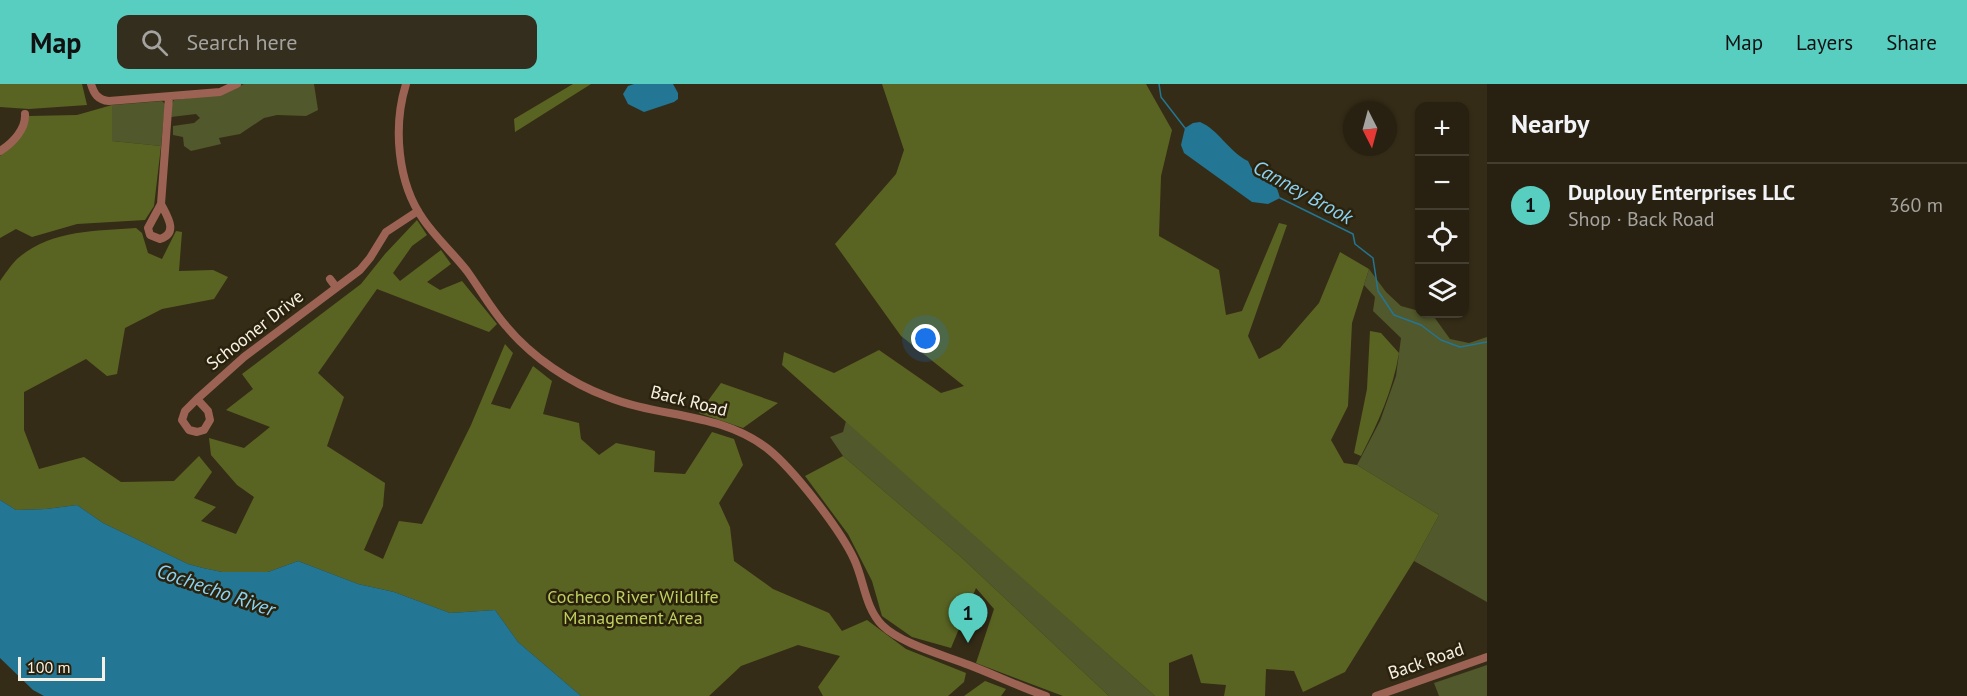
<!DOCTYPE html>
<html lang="en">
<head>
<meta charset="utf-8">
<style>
	body { margin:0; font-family:"PT Sans",sans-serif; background:#342e1f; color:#f1f3f6 }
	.controls { position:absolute; right:18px; top:18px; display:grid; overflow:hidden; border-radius:12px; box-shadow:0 2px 4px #0004 }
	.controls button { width:54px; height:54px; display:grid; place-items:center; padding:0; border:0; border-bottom:2px solid #443e31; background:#282111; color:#f1f3f6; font:30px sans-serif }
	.compass { position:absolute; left:1343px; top:18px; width:54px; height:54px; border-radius:50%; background:#282111; box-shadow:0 2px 4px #0004; rotate:174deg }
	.scale { position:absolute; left:18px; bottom:15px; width:87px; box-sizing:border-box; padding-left:6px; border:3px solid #f6f1e4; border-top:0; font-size:16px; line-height:21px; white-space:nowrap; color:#f6f1e4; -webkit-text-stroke:4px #2b220d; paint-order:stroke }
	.you { position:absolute; left:926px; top:255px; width:21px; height:21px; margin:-15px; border:4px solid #fff; border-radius:50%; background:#1a73e8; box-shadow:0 0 0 9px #1a73e833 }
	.badge { display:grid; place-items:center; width:39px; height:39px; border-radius:50%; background:#58cec0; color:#111; font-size:20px; font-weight:700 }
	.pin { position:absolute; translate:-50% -50px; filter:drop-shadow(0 2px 3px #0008) }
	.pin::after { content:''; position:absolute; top:32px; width:21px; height:18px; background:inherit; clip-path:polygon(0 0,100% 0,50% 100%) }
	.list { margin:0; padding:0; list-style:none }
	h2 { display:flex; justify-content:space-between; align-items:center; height:78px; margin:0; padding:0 24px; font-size:26px }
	h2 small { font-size:20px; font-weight:400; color:#a5a39f }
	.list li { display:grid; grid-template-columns:39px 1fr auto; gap:18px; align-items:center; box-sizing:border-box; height:84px; padding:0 24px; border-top:2px solid #443e31 }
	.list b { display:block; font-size:22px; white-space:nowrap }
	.list p { margin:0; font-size:20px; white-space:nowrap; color:#a5a39f }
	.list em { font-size:20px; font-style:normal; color:#a5a39f }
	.icon { flex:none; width:33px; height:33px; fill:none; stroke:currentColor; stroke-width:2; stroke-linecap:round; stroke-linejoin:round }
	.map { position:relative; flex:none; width:1487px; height:612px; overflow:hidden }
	header { display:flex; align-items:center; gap:36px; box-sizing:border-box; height:84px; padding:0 30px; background:#58cec0; color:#111 }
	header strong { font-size:28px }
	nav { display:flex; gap:33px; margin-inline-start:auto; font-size:21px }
	.search { width:420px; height:54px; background:#342e1f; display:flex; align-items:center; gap:15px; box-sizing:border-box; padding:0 21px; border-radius:12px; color:#a5a39f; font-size:22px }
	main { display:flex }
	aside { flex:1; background:#282111 }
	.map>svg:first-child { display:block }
	.green { fill:#51582b }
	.forest { fill:#5a6422 }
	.water { fill:#237694 }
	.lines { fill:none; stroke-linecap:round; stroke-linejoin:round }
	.stream { stroke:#237694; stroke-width:1.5 }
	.minor { stroke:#9c6354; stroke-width:8 }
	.labels { text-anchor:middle; stroke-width:5; stroke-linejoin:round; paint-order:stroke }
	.street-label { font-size:18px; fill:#f6f1e4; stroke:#2b220d }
	.park-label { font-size:18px; fill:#bfd15d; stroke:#2b220d }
	.water-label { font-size:20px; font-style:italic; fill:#8ad3f3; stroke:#2b220d }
</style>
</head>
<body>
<header>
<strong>Map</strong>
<div class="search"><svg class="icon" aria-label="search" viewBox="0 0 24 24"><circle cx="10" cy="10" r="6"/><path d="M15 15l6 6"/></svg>Search here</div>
<nav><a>Map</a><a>Layers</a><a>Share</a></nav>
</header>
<main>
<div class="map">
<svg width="1487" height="612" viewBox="0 0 1487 612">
	<rect width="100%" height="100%" fill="#352c17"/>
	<path class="green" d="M 244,0 L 314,0 L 318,26 L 306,32 L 277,31 L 264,34 L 240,50 L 219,54 L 221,60 L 191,67 L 184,62 L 183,53 L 173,51 L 173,42 L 194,39 L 200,34 L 196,30 L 171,33 L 172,19 L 174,16 L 226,9 Z
		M 162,17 L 165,20 L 161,62 L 112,57 L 112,21 Z
		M 1369,185 L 1386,208 L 1401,222 L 1419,227 L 1420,230 L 1432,230 L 1450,255 L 1469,259 L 1487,253 L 1487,518 L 1414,477 L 1439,431 L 1357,381 L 1380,337 L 1396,292 L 1401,254 L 1373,227 L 1375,213 L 1364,201 Z
		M 846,337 L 1155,612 L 1109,612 L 961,473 L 843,372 L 830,353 L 843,348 Z
		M 1487,581 L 1487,612 L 1439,612 L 1434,599 Z"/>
	<path class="forest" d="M 0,0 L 82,0 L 87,21 L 29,25 L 0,23 Z
		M 573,0 L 591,0 L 515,48 L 514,35 Z
		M 882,0 L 1146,0 L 1172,46 L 1161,92 L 1159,152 L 1219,186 L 1226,231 L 1242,227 L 1279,139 L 1287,141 L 1248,252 L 1259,275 L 1280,264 L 1319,219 L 1340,168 L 1369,185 L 1352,239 L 1348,322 L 1331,356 L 1344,379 L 1357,381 L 1439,431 L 1414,477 L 1345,588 L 1303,608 L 1294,587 L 1266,585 L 1265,612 L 1224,612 L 1226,601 L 1201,599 L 1192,570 L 1169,579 L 1169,612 L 1155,612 L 782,281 L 784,268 L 834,289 L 879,266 L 941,309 L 964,302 L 901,252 L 835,160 L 896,90 L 904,66 Z
		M 112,21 L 112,57 L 161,62 L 154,122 L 145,136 L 77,140 L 32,153 L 16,145 L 0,154 L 0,72 L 23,48 L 29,32 L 77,31 Z
		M 417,136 L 427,151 L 412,162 L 393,189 L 400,197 L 441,166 L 451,180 L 427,198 L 440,206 L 462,197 L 497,240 L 489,248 L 377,205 L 318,289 L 344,313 L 327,362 L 385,399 L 383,422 L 364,466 L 383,475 L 399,437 L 422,440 L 471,341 L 505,260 L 513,269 L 491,320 L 510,325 L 533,282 L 552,297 L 543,330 L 579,339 L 581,355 L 599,371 L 616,359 L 655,367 L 654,388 L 685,390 L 712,348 L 734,355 L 743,381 L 719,419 L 730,443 L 734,477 L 773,505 L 829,529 L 842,547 L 867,536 L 906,565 L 966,589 L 964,598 L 948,612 L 823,612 L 818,603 L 840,572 L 798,561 L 741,582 L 709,612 L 581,612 L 518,558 L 495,526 L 450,529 L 394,508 L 358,500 L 298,477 L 268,488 L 222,488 L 203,484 L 188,480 L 103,439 L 77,421 L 46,425 L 16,426 L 0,416 L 0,197 C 5,190 11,181 17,175 C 50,146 95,147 136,144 L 142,149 L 148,169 L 162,175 L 176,147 L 182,148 L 179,187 L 213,186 L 228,193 L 214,215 L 162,225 L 125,244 L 117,290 L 107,292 L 86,275 L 24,308 L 24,346 L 39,385 L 84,373 L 121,398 L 174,397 L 199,372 L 212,388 L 194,414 L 216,423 L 201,437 L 236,450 L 254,413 L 237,401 L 211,371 L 209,354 L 244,364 L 270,343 L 226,326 L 253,305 L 242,290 L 361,200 L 385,170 Z
		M 1370,247 L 1381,249 L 1399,269 C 1393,306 1378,339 1361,372 L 1354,369 L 1367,305 Z
		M 721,299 L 778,319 L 743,344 L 699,329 Z
		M 843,372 L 961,473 L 1109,612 L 1063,612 L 976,579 L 994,525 L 976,504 L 951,564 L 912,553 L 882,532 L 872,497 L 848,450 L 805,392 Z
		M 985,597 L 1006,605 L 1001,612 L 964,612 Z"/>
	<path class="water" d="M 634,0 L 673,0 L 678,9 L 678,15 L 674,18 L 644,28 L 628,20 L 623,10 L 628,2 Z
		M 1200,38 C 1219,46 1229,68 1248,77 C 1251,83 1254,90 1260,94 C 1272,103 1275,94 1280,114 L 1268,120 L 1252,118 L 1184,69 L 1181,61 L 1185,44 L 1193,39 Z
		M 0,416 L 16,426 L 46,425 L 77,421 L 103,439 L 188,480 L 203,484 L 222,488 L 268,488 L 298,477 L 358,500 L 394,508 L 450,529 L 495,526 L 518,558 L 581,612 L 44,612 L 33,606 L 0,574 Z"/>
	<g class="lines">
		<path class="stream" d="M 1159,0 L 1161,13 L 1185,44
			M 1280,114 L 1353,150 L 1355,160 L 1373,174 L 1378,207 L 1394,231 L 1421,241 L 1441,256 L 1460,263 L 1487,258"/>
		<path class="minor" d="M 91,0 C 94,10 98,16 109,17 L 220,8 L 237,0
			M 406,0 C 393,42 397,98 423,135 C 436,154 453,169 467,187 C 480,205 491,225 506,242 C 532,273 570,299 608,313 C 660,334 721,328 768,365 C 793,385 840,445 854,475 C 864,496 865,524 882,541 C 901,560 944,571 969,581 C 995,591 1020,603 1046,612
			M 0,67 C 13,59 26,45 25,30
			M 161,120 C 167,132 179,149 160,155 L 150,151 L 148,144 L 161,120 L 169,13
			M 330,195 L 336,203
			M 197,315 L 244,273 L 360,186 L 370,174 L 386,148 L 418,127
			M 197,315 L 208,327 L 210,336 L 204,346 L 197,348 L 189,346 L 182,336 L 185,327 Z
			M 1376,612 L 1487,573"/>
	</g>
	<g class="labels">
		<g class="street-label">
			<text transform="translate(255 246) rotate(-38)" y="6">Schooner Drive</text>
			<text transform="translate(689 317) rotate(14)" y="6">Back Road</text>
			<text transform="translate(1426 577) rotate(-19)" y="6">Back Road</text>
		</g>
		<g class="park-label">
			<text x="633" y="519">Cocheco River Wildlife<tspan x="633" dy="21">Management Area</tspan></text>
		</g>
		<g class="water-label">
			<text transform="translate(1303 108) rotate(29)" y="7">Canney Brook</text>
			<text transform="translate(216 506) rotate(19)" y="7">Cochecho River</text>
		</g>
	</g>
</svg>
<div class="controls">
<button>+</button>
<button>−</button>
<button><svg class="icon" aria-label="locate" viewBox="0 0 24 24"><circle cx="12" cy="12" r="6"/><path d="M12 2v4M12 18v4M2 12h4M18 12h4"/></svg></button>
<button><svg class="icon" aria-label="layers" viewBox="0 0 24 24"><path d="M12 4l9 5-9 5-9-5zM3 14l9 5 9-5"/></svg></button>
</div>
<svg class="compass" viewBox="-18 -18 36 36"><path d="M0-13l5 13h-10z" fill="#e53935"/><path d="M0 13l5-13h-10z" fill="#a5a39f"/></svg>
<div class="scale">100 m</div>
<div class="you"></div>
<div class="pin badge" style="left:968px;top:559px">1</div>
</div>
<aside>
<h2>Nearby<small></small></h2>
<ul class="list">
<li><span class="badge">1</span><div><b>Duplouy Enterprises LLC</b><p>Shop · Back Road</p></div><em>360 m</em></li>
</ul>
</aside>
</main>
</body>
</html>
